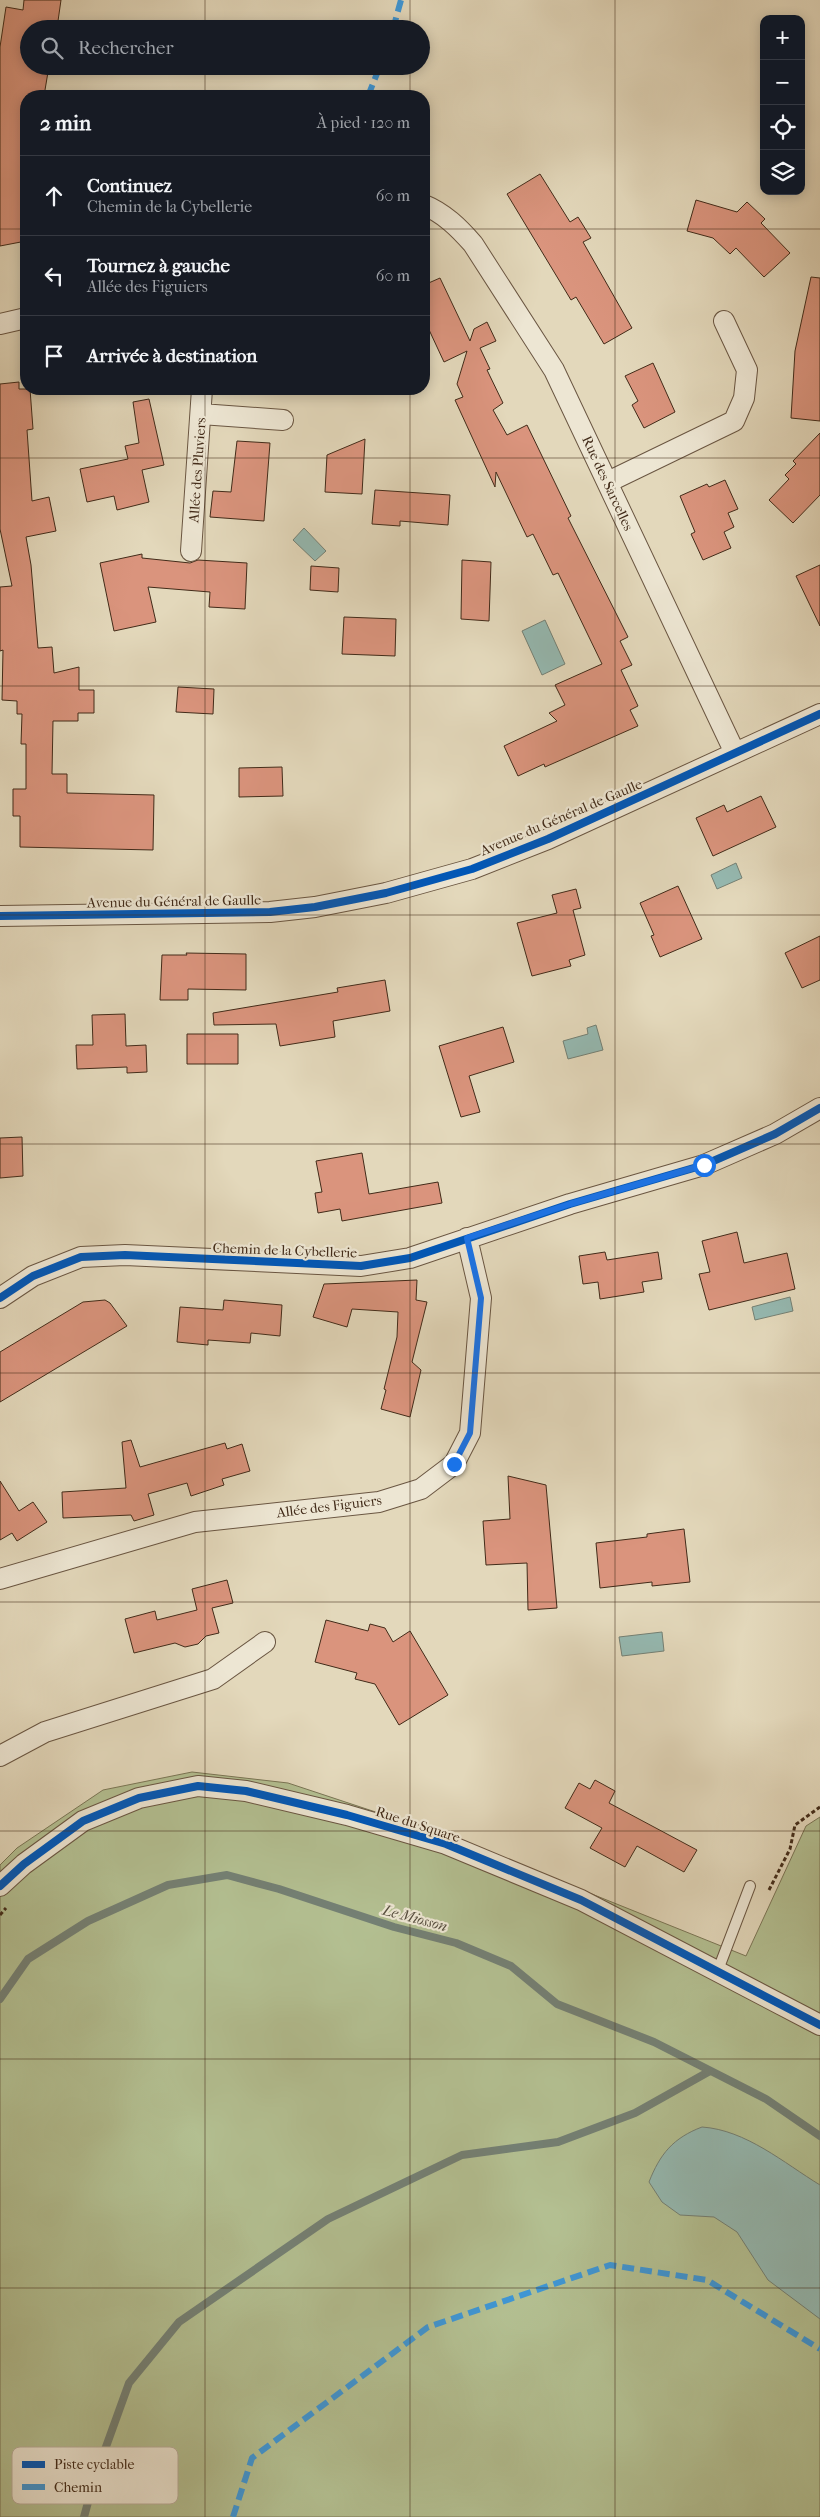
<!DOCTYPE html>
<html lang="fr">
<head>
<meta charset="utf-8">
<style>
	body { margin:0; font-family:"IM FELL French Canon",serif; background:#242831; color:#f1f3f6 }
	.controls { position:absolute; right:15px; top:15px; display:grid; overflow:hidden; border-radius:10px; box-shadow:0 2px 12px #0003 }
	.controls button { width:45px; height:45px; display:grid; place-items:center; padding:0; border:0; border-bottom:1px solid #363941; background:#171b24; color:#f1f3f6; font:25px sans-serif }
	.stop { position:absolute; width:15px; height:15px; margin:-11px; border:4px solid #1a73e8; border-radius:50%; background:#fff }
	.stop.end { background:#1a73e8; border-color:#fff; box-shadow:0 1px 5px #0008 }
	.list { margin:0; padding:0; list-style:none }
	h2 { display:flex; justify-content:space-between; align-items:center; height:65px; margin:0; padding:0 20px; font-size:21px }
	h2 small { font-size:16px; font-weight:400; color:#9ea1a6 }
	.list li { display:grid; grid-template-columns:32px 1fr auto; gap:15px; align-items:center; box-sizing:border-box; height:80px; padding:0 20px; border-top:1px solid #363941 }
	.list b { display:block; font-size:19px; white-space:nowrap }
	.list p { margin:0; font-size:16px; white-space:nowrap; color:#9ea1a6 }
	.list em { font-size:16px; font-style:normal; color:#9ea1a6 }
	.icon { flex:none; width:28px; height:28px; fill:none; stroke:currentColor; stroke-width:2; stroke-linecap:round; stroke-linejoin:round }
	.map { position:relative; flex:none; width:820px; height:2517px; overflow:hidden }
	.search { position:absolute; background:#171b24; box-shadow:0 2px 12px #0003; left:20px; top:20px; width:410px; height:55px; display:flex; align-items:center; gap:12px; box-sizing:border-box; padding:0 18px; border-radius:28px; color:#9ea1a6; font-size:19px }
	.panel { position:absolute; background:#171b24; box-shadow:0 2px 12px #0003; left:20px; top:90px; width:410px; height:305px; border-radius:20px }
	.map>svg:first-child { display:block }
	.green { fill:#b3bf91; stroke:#7a7555 }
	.water { fill:#95b9b1; stroke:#748074 }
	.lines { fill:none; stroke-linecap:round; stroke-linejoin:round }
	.stream { stroke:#748074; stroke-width:8 }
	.building { fill:#da947d; stroke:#422b19 }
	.service-casing { stroke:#6a5642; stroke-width:12 }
	.minor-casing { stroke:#6a5642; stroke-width:22 }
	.path { stroke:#422b19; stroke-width:3; stroke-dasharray:4 2.5; stroke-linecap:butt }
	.service { stroke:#ede6d3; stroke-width:10 }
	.minor { stroke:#ede6d3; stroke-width:20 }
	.quiet { stroke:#3f96d4; stroke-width:6; stroke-dasharray:12 6; stroke-linecap:butt }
	.cycleway-casing { stroke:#ede6d3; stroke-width:11 }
	.cycleway { stroke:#0057b8; stroke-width:8 }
	.route { stroke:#1a73e8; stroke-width:6 }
	.grid { fill:none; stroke:#422b19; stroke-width:1; stroke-opacity:0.55 }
	.labels { text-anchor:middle; stroke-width:4.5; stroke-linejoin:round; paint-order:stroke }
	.street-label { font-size:14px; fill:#422b19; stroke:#ede6d3 }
	.water-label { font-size:15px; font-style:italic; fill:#574e3f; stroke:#ede6d3 }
	.key { fill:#ede6d3; stroke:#baae9b; stroke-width:1 }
	.key-label { font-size:14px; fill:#422b19 }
</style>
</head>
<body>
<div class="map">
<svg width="820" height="2517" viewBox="0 0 820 2517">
	<rect width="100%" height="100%" fill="#e3d8bb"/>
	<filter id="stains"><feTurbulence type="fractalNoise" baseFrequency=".004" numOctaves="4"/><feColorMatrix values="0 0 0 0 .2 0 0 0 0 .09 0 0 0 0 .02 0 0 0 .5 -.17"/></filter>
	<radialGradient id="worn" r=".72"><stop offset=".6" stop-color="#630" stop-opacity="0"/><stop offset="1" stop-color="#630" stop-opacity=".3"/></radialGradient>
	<path class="green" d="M 192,1772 L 288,1783 L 445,1835 L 746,1956 L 806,1826 L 820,1817 L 820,2517 L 0,2517 L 0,1865 L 17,1848 L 103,1790 Z"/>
	<path class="water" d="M 304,528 L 326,551 L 315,561 L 293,540 Z
		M 545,620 L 565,664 L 542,675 L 522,631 Z
		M 736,863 L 742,878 L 717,889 L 711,875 Z
		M 596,1025 L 603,1050 L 568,1059 L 563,1041 L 588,1034 L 587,1028 Z
		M 790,1297 L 793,1311 L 755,1320 L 752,1307 Z
		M 662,1632 L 664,1651 L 622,1656 L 619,1637 Z
		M 702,2127 C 746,2130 784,2163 820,2185 L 820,2319 L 768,2280 L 737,2232 L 714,2217 L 680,2215 L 662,2202 L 649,2182 C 660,2154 673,2138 702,2127 Z"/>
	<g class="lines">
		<path class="stream" d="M 0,1999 L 28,1959 L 88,1921 L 168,1885 L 227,1875 L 279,1889 L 394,1927 L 456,1943 L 511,1966 L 557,2004 L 654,2042 L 766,2099 L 820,2136
			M 84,2517 L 94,2480 L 129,2383 L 179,2322 L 328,2219 L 462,2155 L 558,2142 L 635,2113 L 710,2071"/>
	</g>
	<path class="building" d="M 24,0 L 61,0 L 57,28 L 29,29 L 29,66 L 49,66 L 44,96 L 26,96 L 26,241 L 0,246 L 0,47 L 6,7 L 23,10 Z
		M 540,174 L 570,222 L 578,217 L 591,238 L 583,242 L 632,328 L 604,344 L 576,297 L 571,300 L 507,194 Z
		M 696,200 L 737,212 L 747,202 L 765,219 L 761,223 L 790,253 L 764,277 L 736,248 L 730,254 L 713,238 L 687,231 Z
		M 811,277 L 820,278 L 820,421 L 791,418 L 795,351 Z
		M 440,278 L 470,341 L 474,329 L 487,322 L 496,341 L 480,348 L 490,369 L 487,370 L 503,403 L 493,410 L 507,435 L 527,425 L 571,516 L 568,518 L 628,637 L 620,641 L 632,665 L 621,670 L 638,706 L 630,710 L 638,726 L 545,767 L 544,764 L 518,776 L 504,746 L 557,721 L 549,713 L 565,705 L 555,685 L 602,664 L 558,573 L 553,575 L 533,534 L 527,537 L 496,472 L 495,487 L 455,400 L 463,397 L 457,384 L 467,351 L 444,362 L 424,319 L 424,285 Z
		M 653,363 L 675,412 L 644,428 L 632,405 L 638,401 L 625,376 Z
		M 19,382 L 19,389 L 30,389 L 33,429 L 27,430 L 32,501 L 49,497 L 56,531 L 26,537 L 31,565 L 38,648 L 52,647 L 54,673 L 79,667 L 79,690 L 94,690 L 94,713 L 78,713 L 78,721 L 53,721 L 52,774 L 67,774 L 67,793 L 154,795 L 153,850 L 20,847 L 20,816 L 13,816 L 13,789 L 26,789 L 26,744 L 21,744 L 22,714 L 17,714 L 17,701 L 2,700 L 3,650 L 0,651 L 0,587 L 12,586 L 0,529 L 0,384 Z
		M 149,399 L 164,465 L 142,470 L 149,502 L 117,510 L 114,496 L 87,502 L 80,469 L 128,459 L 125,446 L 139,443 L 133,402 Z
		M 820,433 L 820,495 L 793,523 L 769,500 L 789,479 L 785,475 L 796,464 L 793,461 Z
		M 365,439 L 362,494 L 325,492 L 327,455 Z
		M 237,441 L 270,443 L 264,521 L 210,517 L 213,491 L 231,492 Z
		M 725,480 L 738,509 L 728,513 L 734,527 L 724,532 L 731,548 L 703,560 L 691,534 L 695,532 L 680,496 L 707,484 L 709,487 Z
		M 375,490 L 450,495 L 448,525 L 400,521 L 400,526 L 372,524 Z
		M 142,554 L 142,558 L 190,563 L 198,560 L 247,563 L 245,609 L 209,607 L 210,592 L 148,587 L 156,622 L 114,631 L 100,563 Z
		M 462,560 L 491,562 L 489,621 L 461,619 Z
		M 820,565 L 820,626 L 796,576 Z
		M 311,566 L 339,568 L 338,592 L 310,590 Z
		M 344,617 L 396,619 L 395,656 L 342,654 Z
		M 178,687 L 214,689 L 213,714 L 176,712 Z
		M 282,767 L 283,796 L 239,797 L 239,768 Z
		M 761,796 L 776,827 L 713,856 L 696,818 L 724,805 L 727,812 Z
		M 678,886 L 702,939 L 660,957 L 651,936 L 654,935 L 640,903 Z
		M 576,889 L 581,908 L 573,910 L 585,955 L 569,960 L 571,966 L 532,976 L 517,923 L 557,913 L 552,895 Z
		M 820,936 L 820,980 L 802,988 L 785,953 Z
		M 186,953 L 246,954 L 246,990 L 188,989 L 188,1000 L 160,1000 L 162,955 L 187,955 Z
		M 385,980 L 390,1011 L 333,1021 L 335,1037 L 280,1046 L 276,1024 L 214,1025 L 213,1013 L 338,992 L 337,988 Z
		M 125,1014 L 126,1046 L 146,1045 L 147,1072 L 127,1073 L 127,1067 L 77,1069 L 76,1045 L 93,1045 L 92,1015 Z
		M 503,1027 L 514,1062 L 469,1076 L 480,1112 L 461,1117 L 439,1046 Z
		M 187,1034 L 238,1034 L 238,1064 L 187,1064 Z
		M 22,1137 L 23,1176 L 0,1178 L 0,1138 Z
		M 362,1153 L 369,1194 L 438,1182 L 442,1203 L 342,1221 L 340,1209 L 318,1213 L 315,1193 L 322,1192 L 316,1161 Z
		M 737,1232 L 744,1263 L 787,1253 L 795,1289 L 709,1310 L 699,1274 L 710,1272 L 702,1241 Z
		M 605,1252 L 607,1260 L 658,1252 L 662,1279 L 642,1282 L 644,1292 L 600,1299 L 598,1282 L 583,1284 L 579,1256 Z
		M 417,1280 L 416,1300 L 427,1302 L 412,1362 L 421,1370 L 410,1417 L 381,1409 L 386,1390 L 384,1389 L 397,1337 L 398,1312 L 352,1309 L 347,1327 L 313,1317 L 324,1284 Z
		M 105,1300 L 110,1303 L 127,1326 L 0,1402 L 0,1352 L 83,1302 Z
		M 224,1300 L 282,1305 L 280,1336 L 251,1333 L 250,1343 L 208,1340 L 208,1345 L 177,1342 L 180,1307 L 223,1310 Z
		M 131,1440 L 140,1467 L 225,1443 L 227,1449 L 242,1444 L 250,1471 L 222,1479 L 224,1485 L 191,1496 L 187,1483 L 148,1494 L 154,1515 L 134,1521 L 131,1515 L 63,1518 L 62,1492 L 126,1488 L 122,1442 Z
		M 508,1476 L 546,1485 L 557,1608 L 528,1610 L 527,1563 L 486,1565 L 483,1521 L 510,1519 Z
		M 0,1481 L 19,1511 L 33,1502 L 47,1522 L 17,1541 L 12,1533 L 0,1540 Z
		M 684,1529 L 690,1582 L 652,1586 L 652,1582 L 600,1588 L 596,1543 L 647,1537 L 647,1534 Z
		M 227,1580 L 233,1603 L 212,1608 L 219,1633 L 206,1636 L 198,1644 L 185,1647 L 175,1643 L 134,1653 L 125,1619 L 155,1611 L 157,1620 L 197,1610 L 192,1589 Z
		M 326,1620 L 368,1631 L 370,1624 L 385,1628 L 393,1642 L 410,1631 L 448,1695 L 399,1725 L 375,1684 L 355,1679 L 357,1673 L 315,1662 Z
		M 595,1780 L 615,1791 L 609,1803 L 697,1850 L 684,1872 L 637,1846 L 625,1867 L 590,1848 L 602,1828 L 565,1808 L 579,1783 L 590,1789 Z"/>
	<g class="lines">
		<defs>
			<path id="service" d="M 718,1970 L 750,1886"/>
			<path id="minor" d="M 424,205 C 444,213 459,228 473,244 L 554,370 L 735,753
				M 0,324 L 26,318
				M 201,414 L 283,420
				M 608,482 L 734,421 L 744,398 L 747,370 L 724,321
				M 191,551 L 202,389
				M 0,916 L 270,912 L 315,907 L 386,893 L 472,869 L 548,839 L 820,714
				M 0,1298 L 33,1276 L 81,1257 L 125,1255 L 361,1266 L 410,1258 L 570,1204 L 704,1165 L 775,1134 L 820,1108
				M 0,1579 L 195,1522 L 379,1502 L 421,1489 L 454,1464 L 470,1433 L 481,1298 L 467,1238
				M 0,1756 L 45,1732 L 213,1679 L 265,1642
				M 0,1886 L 24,1864 L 83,1821 L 139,1798 L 198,1786 L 246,1791 L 347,1815 L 446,1844 L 581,1900 L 820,2025"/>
		</defs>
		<use href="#service" class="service-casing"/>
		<use href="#minor" class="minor-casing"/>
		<path class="path" d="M 769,1890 L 790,1849 L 795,1825 L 820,1807
			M 0,1915 L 6,1908"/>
		<use href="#service" class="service"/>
		<use href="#minor" class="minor"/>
		<path class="quiet" d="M 393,29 L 401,0
			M 368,96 L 380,66
			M 233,2517 L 252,2458 L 428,2327 L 610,2265 L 707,2280 L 820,2349"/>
		<defs>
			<path id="cycleway" d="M 0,916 L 270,912 L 315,907 L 386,893 L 472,869 L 548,839 L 820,714
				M 0,1298 L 33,1276 L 81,1257 L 125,1255 L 361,1266 L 410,1258 L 570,1204 L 704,1165 L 775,1134 L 820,1108
				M 0,1886 L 24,1864 L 83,1821 L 139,1798 L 198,1786 L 246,1791 L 347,1815 L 446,1844 L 581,1900 L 820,2025"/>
		</defs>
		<use href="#cycleway" class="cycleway-casing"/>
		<use href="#cycleway" class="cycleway"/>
	</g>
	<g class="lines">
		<path class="route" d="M 454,1464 L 470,1433 L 481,1298 L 467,1238 L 570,1204 L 704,1165"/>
	</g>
	<path class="grid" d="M 205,0 L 205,29M 410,0 L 410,29M 615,0 L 615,2517M 205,66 L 205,96M 410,66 L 410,96M 0,229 L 26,229M 424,229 L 820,229M 205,389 L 205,2517M 410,389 L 410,2517M 0,458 L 820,458M 0,686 L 820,686M 0,915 L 820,915M 0,1144 L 820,1144M 0,1373 L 820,1373M 0,1602 L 820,1602M 0,1831 L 820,1831M 0,2059 L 820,2059M 0,2288 L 820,2288"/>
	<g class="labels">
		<g class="street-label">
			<text transform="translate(197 470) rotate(-86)" y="5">Allée des Pluviers</text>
			<text transform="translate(608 483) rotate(65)" y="5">Rue des Sarcelles</text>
			<text transform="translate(561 817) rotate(-23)" y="5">Avenue du Général de Gaulle</text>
			<text transform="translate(174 901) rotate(-1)" y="5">Avenue du Général de Gaulle</text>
			<text transform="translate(285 1250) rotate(2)" y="5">Chemin de la Cybellerie</text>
			<text transform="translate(329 1506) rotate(-7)" y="5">Allée des Figuiers</text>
			<text transform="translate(418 1824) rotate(18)" y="5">Rue du Square</text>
		</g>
		<g class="water-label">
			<text transform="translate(415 1918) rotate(15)" y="5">Le Miosson</text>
		</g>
	</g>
	<rect x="12" y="2447" width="166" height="57" rx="8" class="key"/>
	<rect x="22" y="2461" width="23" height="7" fill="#0057b8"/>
	<rect x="22" y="2484" width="23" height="6" fill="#3f96d4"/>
	<g class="key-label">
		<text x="54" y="2469">Piste cyclable</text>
		<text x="54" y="2492">Chemin</text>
	</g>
	<rect width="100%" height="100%" filter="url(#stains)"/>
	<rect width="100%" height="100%" fill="url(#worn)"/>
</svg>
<div class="controls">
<button>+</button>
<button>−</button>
<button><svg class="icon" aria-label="locate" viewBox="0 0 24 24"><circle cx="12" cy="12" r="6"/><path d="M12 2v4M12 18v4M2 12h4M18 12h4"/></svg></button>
<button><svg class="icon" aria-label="layers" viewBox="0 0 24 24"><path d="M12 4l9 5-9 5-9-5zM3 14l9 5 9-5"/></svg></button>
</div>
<div class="stop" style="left:704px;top:1165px"></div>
<div class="stop end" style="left:454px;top:1464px"></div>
<div class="search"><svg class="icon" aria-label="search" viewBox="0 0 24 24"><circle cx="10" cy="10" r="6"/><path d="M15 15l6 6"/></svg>Rechercher</div>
<section class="panel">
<h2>2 min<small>À pied · 120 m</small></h2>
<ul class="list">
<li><svg class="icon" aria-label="ahead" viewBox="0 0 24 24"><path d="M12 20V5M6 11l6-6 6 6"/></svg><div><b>Continuez</b><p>Chemin de la Cybellerie</p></div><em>60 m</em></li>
<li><svg class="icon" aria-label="left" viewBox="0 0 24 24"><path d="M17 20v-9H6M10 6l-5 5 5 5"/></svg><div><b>Tournez à gauche</b><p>Allée des Figuiers</p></div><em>60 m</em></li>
<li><svg class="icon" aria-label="arrive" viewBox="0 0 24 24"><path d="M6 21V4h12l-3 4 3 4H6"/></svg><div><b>Arrivée à destination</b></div></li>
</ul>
</section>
</div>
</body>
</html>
